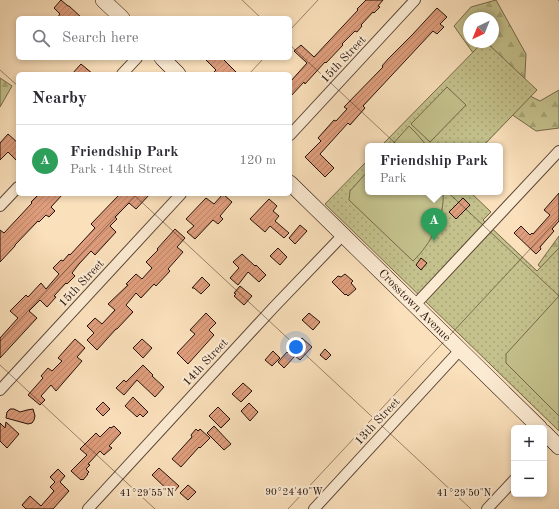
<!DOCTYPE html>
<html lang="en">
<head>
<meta charset="utf-8">
<style>
	body { margin:0; font-family:"Old Standard TT",serif; background:#f2f2f3; color:#2b2b33 }
	.controls { position:absolute; right:12px; bottom:12px; display:grid; overflow:hidden; border-radius:6px; box-shadow:0 2px 6px #0003 }
	.controls button { width:36px; height:36px; display:grid; place-items:center; padding:0; border:0; border-bottom:1px solid #e1e1e2; background:#fff; color:#2b2b33; font:20px sans-serif }
	.compass { position:absolute; left:463px; top:12px; width:36px; height:36px; border-radius:50%; background:#fff; box-shadow:0 2px 6px #0003; rotate:223deg }
	.you { position:absolute; left:296px; top:347px; width:14px; height:14px; margin:-10px; border:3px solid #fff; border-radius:50%; background:#1a73e8; box-shadow:0 0 0 6px #1a73e833 }
	.badge { display:grid; place-items:center; width:26px; height:26px; border-radius:50%; background:#d93025; color:#fff; font-size:13px; font-weight:700 }
	.pin { position:absolute; translate:-50% -33px; filter:drop-shadow(0 1px 2px #0008) }
	.pin::after { content:''; position:absolute; top:21px; width:14px; height:12px; background:inherit; clip-path:polygon(0 0,100% 0,50% 100%) }
	.popup { position:absolute; left:365px; top:143px; width:138px; height:52px; box-sizing:border-box; display:grid; place-content:center; border-radius:6px; background:#fff; filter:drop-shadow(0 1px 3px #0005); font-size:13px; white-space:nowrap; color:#7c7c81 }
	.popup b { font-size:15px; color:#2b2b33 }
	.popup::after { content:''; position:absolute; left:50%; top:100%; margin-left:-8px; border:8px solid transparent; border-top-color:#fff }
	.list { margin:0; padding:0; list-style:none }
	h2 { display:flex; justify-content:space-between; align-items:center; height:52px; margin:0; padding:0 16px; font-size:17px }
	h2 small { font-size:13px; font-weight:400; color:#7c7c81 }
	.list li { display:grid; grid-template-columns:26px 1fr auto; gap:12px; align-items:center; box-sizing:border-box; height:72px; padding:0 16px; border-top:1px solid #e1e1e2 }
	.list b { display:block; font-size:15px; white-space:nowrap }
	.list p { margin:0; font-size:13px; white-space:nowrap; color:#7c7c81 }
	.list em { font-size:13px; font-style:normal; color:#7c7c81 }
	.icon { flex:none; width:22px; height:22px; fill:none; stroke:currentColor; stroke-width:2; stroke-linecap:round; stroke-linejoin:round }
	.map { position:relative; flex:none; width:559px; height:509px; overflow:hidden }
	.search { position:absolute; background:#fff; box-shadow:0 2px 6px #0003; left:16px; top:16px; width:276px; height:44px; display:flex; align-items:center; gap:10px; box-sizing:border-box; padding:0 14px; border-radius:6px; color:#7c7c81; font-size:15px }
	.panel { position:absolute; background:#fff; box-shadow:0 2px 6px #0003; left:16px; top:72px; width:276px; height:124px; border-radius:6px }
	.map>svg:first-child { display:block }
	.forest { fill:url(#forest-firs); stroke:#74694a; fill-rule:evenodd }
	.park { fill:url(#park-dots); stroke:#74694a }
	.pitch { fill:#c4c18c; stroke:#74694a }
	.building { fill:url(#building-hatch); stroke:#251109 }
	.lines { fill:none; stroke-linecap:round; stroke-linejoin:round }
	.street-casing { stroke:#5a4536; stroke-width:12 }
	.secondary-casing { stroke:#251109; stroke-width:16 }
	.street { stroke:#fcebd3; stroke-width:10 }
	.secondary { stroke:#fcebd3; stroke-width:15 }
	.ticks { fill:none; stroke:#251109; stroke-width:1; stroke-opacity:0.45 }
	.labels { text-anchor:middle; stroke-width:4; stroke-linejoin:round; paint-order:stroke }
	.street-label { font-size:12px; fill:#251109; stroke:#fcebd3 }
	.ticks-label { font-size:10px; text-anchor:middle; fill:#251109; stroke:#fcebd3; stroke-width:4; stroke-linejoin:round; paint-order:stroke }
</style>
</head>
<body>
<div class="map">
<svg width="559" height="509" viewBox="0 0 559 509">
	<defs>
		<pattern id="forest-firs" width="22" height="20" patternUnits="userSpaceOnUse"><rect width="22" height="20" fill="#c4c18c"/><path d="M5 1l3.5 6h-7zM16 11l3.5 6h-7z" fill="#a8a577"/></pattern>
		<pattern id="park-dots" width="8" height="8" patternUnits="userSpaceOnUse"><rect width="8" height="8" fill="#c4c18c"/><path d="M2 2h.1M6 6h.1" fill="none" stroke="#a8a577" stroke-width="1.8" stroke-linecap="round"/></pattern>
		<pattern id="building-hatch" width="6" height="6" patternUnits="userSpaceOnUse"><rect width="6" height="6" fill="#de9d7c"/><path d="M-1 1l2-2M0 6l6-6M5 7l2-2" fill="none" stroke="#be866a"/></pattern>
	</defs>
	<rect width="100%" height="100%" fill="#fae0bb"/>
	<filter id="stains"><feTurbulence type="fractalNoise" baseFrequency=".005" numOctaves="4"/><feColorMatrix values="0 0 0 0 .2 0 0 0 0 .09 0 0 0 0 .02 0 0 0 .5 -.17"/></filter>
	<radialGradient id="worn" r=".72"><stop offset=".6" stop-color="#630" stop-opacity="0"/><stop offset="1" stop-color="#630" stop-opacity=".3"/></radialGradient>
	<path class="forest" d="M 496,0 L 526,54 L 524,93 L 540,101 L 559,90 L 559,128 L 536,131 L 486,97 L 476,57 L 454,26 L 471,7 ZM 469,18 L 493,18 L 493,42 L 469,42 Z
		M 0,78 L 12,86 L 0,107 Z
		M 559,236 L 559,284 L 538,265 Z"/>
	<path class="park" d="M 483,42 L 486,42 L 537,90 L 483,146 L 381,146 Z
		M 368,160 L 368,192 L 470,192 L 491,212 L 483,220 L 537,271 L 559,248 L 559,431 L 325,204 Z"/>
	<path class="pitch" d="M 447,87 L 466,105 L 430,142 L 411,124 Z
		M 409,126 L 416,133 L 427,146 L 391,146 Z
		M 368,171 L 368,192 L 443,192 C 445,217 431,244 413,261 L 349,200 L 350,191 Z
		M 559,296 L 559,416 L 506,363 L 506,354 Z"/>
	<path class="building" d="M 61,0 L 68,6 L 69,6 L 82,18 L 57,18 L 60,14 L 54,8 Z
		M 366,0 L 383,0 L 378,6 L 380,7 L 374,13 L 373,12 L 361,25 L 362,26 L 357,32 L 355,31 L 342,44 L 343,45 L 326,63 L 325,62 L 305,84 L 304,82 L 290,97 L 290,82 L 307,63 L 294,51 L 301,45 L 314,57 L 358,10 L 357,9 Z
		M 437,8 L 447,17 L 440,24 L 444,27 L 437,34 L 433,31 L 363,106 L 365,108 L 350,125 L 348,123 L 320,154 L 334,168 L 325,177 L 305,157 L 321,141 L 318,138 L 334,120 L 336,121 L 347,109 L 344,107 L 383,67 L 382,66 L 388,59 L 413,34 Z
		M 204,58 L 222,58 L 238,74 L 212,74 L 216,70 Z
		M 81,64 L 93,74 L 72,74 Z
		M 8,134 L 18,143 L 18,162 L 8,152 L 0,160 L 0,143 Z
		M 559,193 L 559,221 L 552,229 L 554,231 L 540,247 L 541,249 L 536,254 L 514,233 L 521,226 L 530,235 L 532,233 L 533,234 L 550,215 L 544,210 Z
		M 39,194 L 63,194 L 51,207 L 55,211 L 49,217 L 46,215 L 39,222 L 38,221 L 15,245 L 15,246 L 0,262 L 0,230 L 4,233 L 32,203 L 31,202 Z
		M 120,194 L 150,194 L 136,209 L 129,203 L 115,217 L 117,219 L 110,226 L 116,232 L 95,255 L 91,251 L 79,264 L 72,273 L 75,276 L 67,284 L 66,283 L 54,296 L 56,297 L 47,307 L 40,300 L 29,311 L 37,318 L 0,358 L 0,338 L 18,318 L 10,311 L 26,295 L 28,297 L 41,283 L 46,289 L 59,274 L 53,268 L 61,260 L 63,261 L 69,254 L 70,255 L 95,228 L 91,224 Z
		M 223,194 L 232,202 L 220,216 L 223,219 L 218,224 L 213,220 L 195,239 L 187,232 L 194,226 L 186,219 L 206,198 L 214,204 Z
		M 463,198 L 470,205 L 456,219 L 449,212 Z
		M 269,199 L 277,206 L 273,211 L 279,216 L 275,221 L 289,233 L 284,238 L 270,226 L 265,232 L 250,219 Z
		M 300,225 L 307,231 L 295,244 L 289,238 Z
		M 175,229 L 185,238 L 177,247 L 183,252 L 168,269 L 170,271 L 156,286 L 154,284 L 141,298 L 136,293 L 126,305 L 133,312 L 117,329 L 116,329 L 97,350 L 87,340 L 94,333 L 87,326 L 95,318 L 102,324 L 115,310 L 108,304 L 128,285 L 126,284 L 136,274 L 142,279 L 152,268 L 146,262 L 158,250 L 157,249 Z
		M 278,248 L 287,257 L 280,265 L 270,256 Z
		M 242,254 L 255,266 L 256,265 L 266,275 L 259,282 L 248,272 L 238,285 L 230,278 L 239,268 L 233,262 Z
		M 421,258 L 427,263 L 421,270 L 416,265 Z
		M 345,274 L 353,281 L 351,283 L 356,289 L 348,296 L 346,294 L 345,295 L 332,282 L 338,276 L 341,277 Z
		M 202,277 L 210,285 L 201,294 L 194,288 L 192,288 Z
		M 240,286 L 252,296 L 244,305 L 234,296 L 236,294 L 234,293 Z
		M 206,313 L 216,323 L 209,330 L 214,335 L 188,364 L 177,353 L 195,334 L 190,330 Z
		M 309,313 L 320,322 L 313,330 L 302,320 Z
		M 302,338 L 312,347 L 300,360 L 295,356 L 284,368 L 278,362 L 287,352 L 288,353 Z
		M 75,339 L 85,348 L 77,357 L 82,361 L 56,391 L 51,385 L 41,396 L 45,400 L 40,405 L 28,395 L 43,378 L 41,376 L 48,368 L 52,371 L 62,361 L 58,358 Z
		M 142,339 L 152,348 L 143,358 L 133,348 Z
		M 325,349 L 331,355 L 326,360 L 320,355 Z
		M 273,351 L 280,358 L 272,366 L 265,360 Z
		M 143,365 L 153,375 L 152,376 L 164,387 L 155,397 L 137,380 L 124,395 L 116,388 L 124,380 L 126,382 Z
		M 243,383 L 252,391 L 241,402 L 232,394 Z
		M 133,397 L 148,412 L 143,417 L 140,414 L 137,417 L 125,406 Z
		M 103,402 L 110,409 L 103,416 L 96,409 Z
		M 249,403 L 258,412 L 250,421 L 241,411 Z
		M 218,407 L 230,419 L 221,428 L 209,416 Z
		M 10,409 L 14,409 L 20,412 L 27,410 L 33,409 L 35,416 L 34,420 L 32,423 L 28,424 L 6,418 L 7,412 Z
		M 6,422 L 19,434 L 7,448 L 0,441 L 0,423 L 5,428 Z
		M 114,426 L 121,433 L 109,446 L 112,448 L 104,455 L 100,451 L 88,464 L 90,465 L 86,469 L 89,472 L 87,474 L 88,474 L 83,480 L 82,479 L 81,480 L 71,471 L 87,455 L 80,449 L 96,433 L 100,437 L 110,427 L 111,428 Z
		M 214,426 L 231,444 L 224,450 L 207,433 Z
		M 196,429 L 198,431 L 200,429 L 210,438 L 200,448 L 199,447 L 181,467 L 172,459 L 192,437 L 191,435 Z
		M 159,468 L 179,486 L 172,494 L 152,475 Z
		M 58,469 L 65,476 L 60,482 L 69,491 L 53,509 L 26,509 L 22,505 L 30,496 L 41,506 L 54,491 L 50,487 L 55,482 L 50,477 Z
		M 188,485 L 196,492 L 188,500 L 180,493 Z"/>
	<g class="lines">
		<defs>
			<path id="street" d="M 122,74 L 137,58
				M 290,135 L 415,0
				M 0,206 L 18,187
				M 415,305 L 559,151
				M 0,390 L 181,194
				M 88,509 L 273,308 L 343,235
				M 314,509 L 460,350
				M 487,509 L 514,480"/>
			<path id="secondary" d="M 103,0 L 122,18
				M 162,58 L 178,74
				M 290,183 L 540,428
				M 544,432 L 559,447"/>
		</defs>
		<use href="#street" class="street-casing"/>
		<use href="#secondary" class="secondary-casing"/>
		<use href="#street" class="street"/>
		<use href="#secondary" class="secondary"/>
	</g>
	<path class="ticks" d="M 242,0 L 261,18M 558,0 L 559,1M 290,30 L 318,0M 290,45 L 559,296M 0,70 L 18,86M 249,74 L 264,58M 133,194 L 471,509M 0,341 L 137,194M 0,365 L 155,509M 288,509 L 559,218"/>
	<g class="labels">
		<g class="street-label">
			<text transform="translate(343 59) rotate(-47)" y="4">15th Street</text>
			<text transform="translate(81 283) rotate(-47)" y="4">15th Street</text>
			<text transform="translate(415 305) rotate(45)" y="4">Crosstown Avenue</text>
			<text transform="translate(205 362) rotate(-47)" y="4">14th Street</text>
			<text transform="translate(377 421) rotate(-47)" y="4">13th Street</text>
		</g>
	</g>
	<g class="ticks-label">
		<text x="294" y="495">90°24'40"W</text>
		<text x="147" y="496">41°29'55"N</text>
		<text x="464" y="496">41°29'50"N</text>
	</g>
	<rect width="100%" height="100%" filter="url(#stains)"/>
	<rect width="100%" height="100%" fill="url(#worn)"/>
</svg>
<div class="controls">
<button>+</button>
<button>−</button>
</div>
<svg class="compass" viewBox="-18 -18 36 36"><path d="M0-13l5 13h-10z" fill="#e53935"/><path d="M0 13l5-13h-10z" fill="#7c7c81"/></svg>
<div class="you"></div>
<div class="pin badge" style="left:434px;top:241px;background:#2e9e5b">A</div>
<div class="popup"><b>Friendship Park</b>Park</div>
<div class="search"><svg class="icon" aria-label="search" viewBox="0 0 24 24"><circle cx="10" cy="10" r="6"/><path d="M15 15l6 6"/></svg>Search here</div>
<section class="panel">
<h2>Nearby<small></small></h2>
<ul class="list">
<li><span class="badge" style="background:#2e9e5b">A</span><div><b>Friendship Park</b><p>Park · 14th Street</p></div><em>120 m</em></li>
</ul>
</section>
</div>
</body>
</html>
